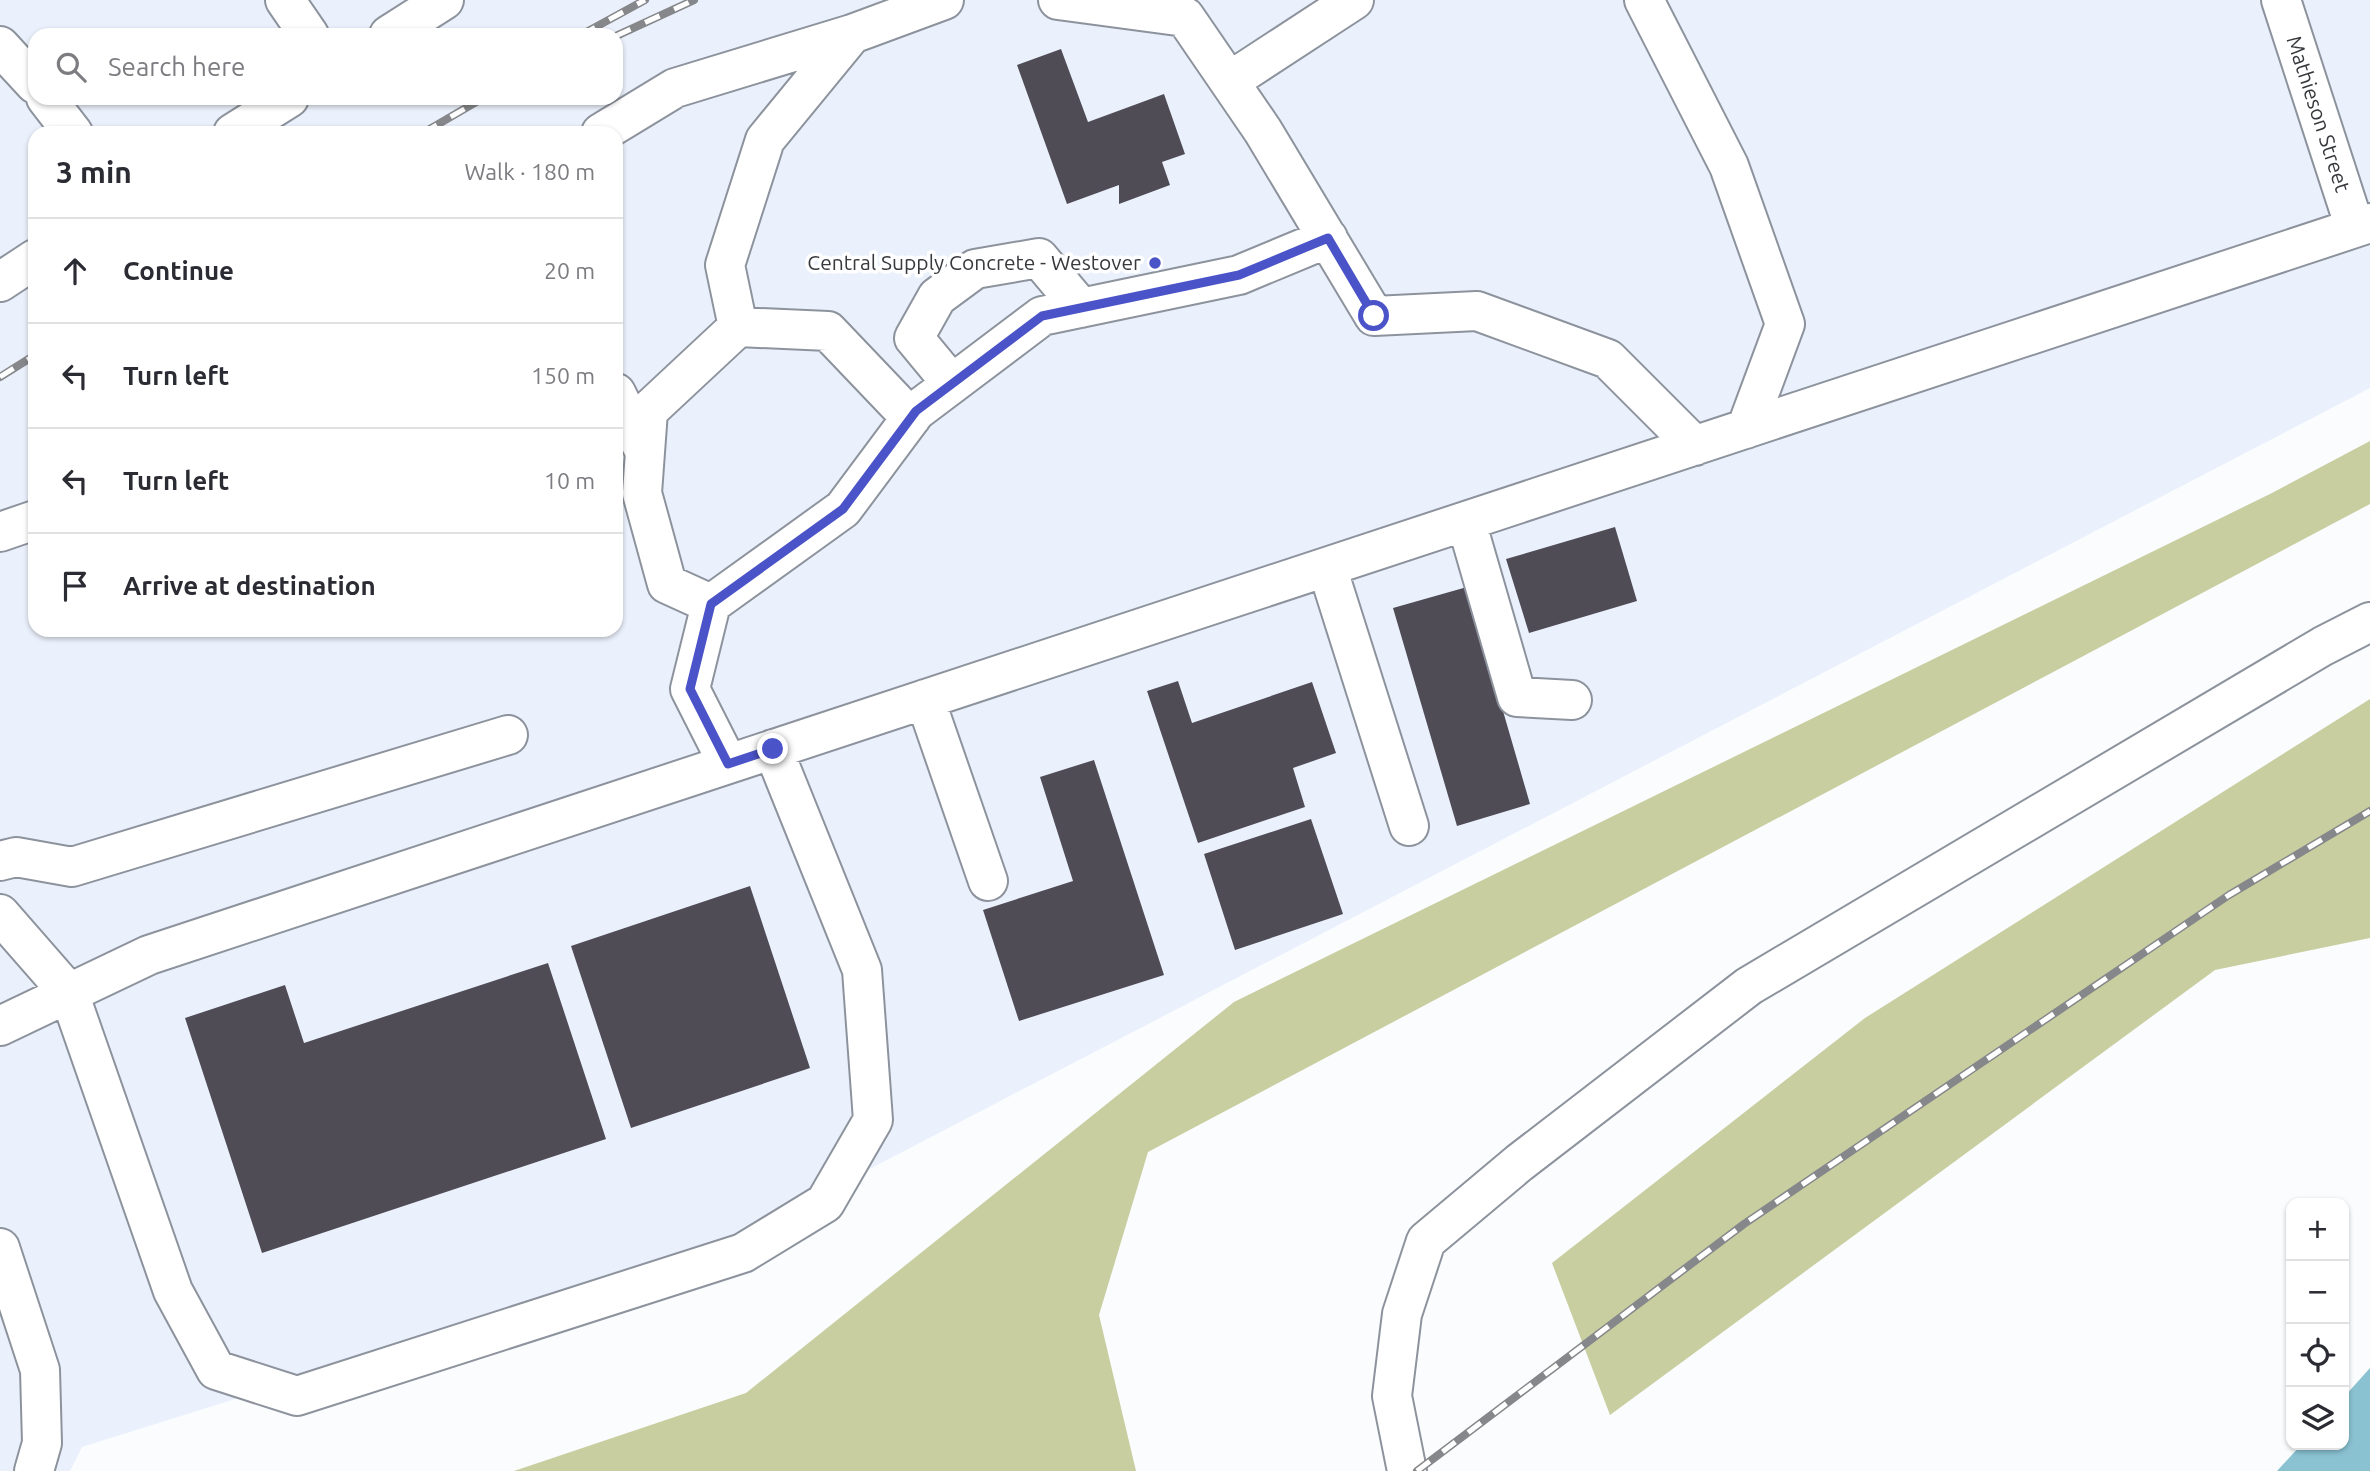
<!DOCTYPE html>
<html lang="en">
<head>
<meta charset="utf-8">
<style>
	body { margin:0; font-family:Ubuntu,sans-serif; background:#f2f2f3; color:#2b2b33 }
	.controls { position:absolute; right:21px; bottom:21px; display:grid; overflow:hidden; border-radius:14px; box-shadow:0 2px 5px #0004 }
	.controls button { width:63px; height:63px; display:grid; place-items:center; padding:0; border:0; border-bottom:2px solid #e1e1e2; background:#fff; color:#2b2b33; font:35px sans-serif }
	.stop { position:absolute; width:21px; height:21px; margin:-16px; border:5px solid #4b53c8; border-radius:50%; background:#fff }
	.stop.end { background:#4b53c8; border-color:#fff; box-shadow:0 2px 7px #0008 }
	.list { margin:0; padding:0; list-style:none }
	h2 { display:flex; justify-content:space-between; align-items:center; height:91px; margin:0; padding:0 28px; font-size:30px }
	h2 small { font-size:23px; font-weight:400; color:#7c7c81 }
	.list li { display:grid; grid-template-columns:46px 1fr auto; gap:21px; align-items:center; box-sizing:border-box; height:105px; padding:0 28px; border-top:2px solid #e1e1e2 }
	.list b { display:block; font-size:26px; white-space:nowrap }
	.list em { font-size:23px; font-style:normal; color:#7c7c81 }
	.icon { flex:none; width:38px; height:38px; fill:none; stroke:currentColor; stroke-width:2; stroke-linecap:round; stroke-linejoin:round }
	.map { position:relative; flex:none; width:2370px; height:1471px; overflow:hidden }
	.search { position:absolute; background:#fff; box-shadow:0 2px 5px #0004; left:28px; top:28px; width:595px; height:77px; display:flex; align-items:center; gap:18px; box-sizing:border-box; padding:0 24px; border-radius:21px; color:#7c7c81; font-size:26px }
	.panel { position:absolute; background:#fff; box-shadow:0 2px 5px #0004; left:28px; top:126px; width:595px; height:511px; border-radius:21px }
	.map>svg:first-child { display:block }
	.built { fill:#ebf1fc; fill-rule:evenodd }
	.forest { fill:#c8cea0 }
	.water { fill:#8ac2d2 }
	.building { fill:#4f4c56 }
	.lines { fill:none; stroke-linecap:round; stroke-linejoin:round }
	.minor-casing { stroke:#8d939d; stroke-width:42 }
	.minor { stroke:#fff; stroke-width:38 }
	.rail-casing { stroke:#85878a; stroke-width:8 }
	.rail { stroke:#fff; stroke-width:5; stroke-dasharray:16; stroke-linecap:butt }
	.route { stroke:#4b53c8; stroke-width:9 }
	.poi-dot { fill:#4b53c8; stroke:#fff; stroke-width:2.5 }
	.labels { text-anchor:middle; stroke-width:7; stroke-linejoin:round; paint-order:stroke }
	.street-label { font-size:21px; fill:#37393d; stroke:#fff }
	.poi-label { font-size:21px; fill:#37393d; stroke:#fff; text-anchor:end }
</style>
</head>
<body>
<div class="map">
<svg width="2370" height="1471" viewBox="0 0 2370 1471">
	<rect width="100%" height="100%" fill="#fafcfe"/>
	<path class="built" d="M 0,0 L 2370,0 L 2370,388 L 718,1248 L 82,1447 L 70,1471 L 0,1471 ZM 35,35 L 616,35 L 616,98 L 35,98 ZM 35,133 L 616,133 L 616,630 L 35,630 Z"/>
	<path class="forest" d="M 2370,441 L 2370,504 L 1148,1152 L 1099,1315 L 1136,1471 L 514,1471 L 746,1393 L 1234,1002 L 2272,493 Z
		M 2370,699 L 2370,938 L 2215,970 L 1610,1415 L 1552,1263 L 1865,1018 Z"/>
	<path class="water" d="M 2370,1368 L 2370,1471 L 2277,1471 L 2301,1445 L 2344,1445 L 2344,1397 Z"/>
	<path class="building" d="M 1061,49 L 1088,122 L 1164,94 L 1185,154 L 1162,162 L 1170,185 L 1119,204 L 1119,185 L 1067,204 L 1017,65 Z
		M 1615,527 L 1637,601 L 1529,633 L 1506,559 Z
		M 1467,587 L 1530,804 L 1457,826 L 1393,608 Z
		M 1178,681 L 1192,723 L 1312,682 L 1336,753 L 1293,768 L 1305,807 L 1198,843 L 1147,691 Z
		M 1094,760 L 1164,975 L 1019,1021 L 983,910 L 1073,881 L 1040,777 Z
		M 1311,819 L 1343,914 L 1235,950 L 1204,854 Z
		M 750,886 L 810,1068 L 631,1128 L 571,946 Z
		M 548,963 L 606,1139 L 262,1253 L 185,1018 L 285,985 L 304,1043 Z"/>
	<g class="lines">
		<defs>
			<path id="minor" d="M 285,0 L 309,35
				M 1058,0 L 1185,17 L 1263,131 L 1374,316 L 1477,311 L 1608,359 L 1695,446
				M 1644,0 L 1729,166 L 1785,324 L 1746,429
				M 2281,0 L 2355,228
				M 389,35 L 444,0
				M 0,46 L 35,84
				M 1230,81 L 1354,0
				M 46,98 L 73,133
				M 233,133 L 289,98
				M 601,133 L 675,88 L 852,34
				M 0,282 L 35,259
				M 738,327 L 725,265 L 765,140 L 852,34 L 944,0
				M 952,384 L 914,338 L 937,297 L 975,269 L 1039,258 L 1081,308
				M 616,393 L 644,450
				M 1466,521 L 1517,697 L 1572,700
				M 0,532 L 35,520
				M 1327,567 L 1409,826
				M 711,604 L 667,584 L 642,493 L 648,411 L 738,327 L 828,331 L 911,418
				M 925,699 L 988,881
				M 728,764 L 690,689 L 711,604 L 843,509 L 916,411 L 1042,316 L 1239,275 L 1328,238
				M 0,861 L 16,857 L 72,867 L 508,735
				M 0,914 L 69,993 L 173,1291 L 216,1370 L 297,1396 L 743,1253 L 825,1203 L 873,1120 L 862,970 L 773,749
				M 0,1026 L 149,955 L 2370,223
				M 0,1248 L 40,1370 L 42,1443 L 34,1471
				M 1407,1471 L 1392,1396 L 1402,1314 L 1426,1241 L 1519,1163 L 1749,986 L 2323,646 L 2370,622"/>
		</defs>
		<use href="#minor" class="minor-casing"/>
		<use href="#minor" class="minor"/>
		<defs>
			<path id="rail" d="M 581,35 L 645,0
				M 616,36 L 694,0
				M 423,133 L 483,98
				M 0,377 L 35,355
				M 1417,1471 L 1744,1224 L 2229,895 L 2370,811"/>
		</defs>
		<use href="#rail" class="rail-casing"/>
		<use href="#rail" class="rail"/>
	</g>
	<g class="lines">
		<path class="route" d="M 773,749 L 728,764 L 690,689 L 711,604 L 843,509 L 916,411 L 1042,316 L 1239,275 L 1328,238 L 1374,316"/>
	</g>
	<circle class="poi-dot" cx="1155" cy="263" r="7"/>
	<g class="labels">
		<g class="street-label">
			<text transform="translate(2318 114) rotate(72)" y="7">Mathieson Street</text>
		</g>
		<g class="poi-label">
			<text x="1141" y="270">Central Supply Concrete - Westover</text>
		</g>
	</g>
</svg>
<div class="controls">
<button>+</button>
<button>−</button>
<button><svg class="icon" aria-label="locate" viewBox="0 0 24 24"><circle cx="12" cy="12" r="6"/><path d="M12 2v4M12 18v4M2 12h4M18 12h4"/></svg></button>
<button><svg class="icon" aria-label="layers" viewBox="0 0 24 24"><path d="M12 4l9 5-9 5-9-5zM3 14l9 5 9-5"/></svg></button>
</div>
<div class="stop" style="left:1374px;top:316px"></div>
<div class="stop end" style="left:773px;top:749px"></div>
<div class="search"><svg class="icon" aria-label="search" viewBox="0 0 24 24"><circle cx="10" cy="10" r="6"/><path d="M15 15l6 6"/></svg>Search here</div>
<section class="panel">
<h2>3 min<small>Walk · 180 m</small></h2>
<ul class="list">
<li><svg class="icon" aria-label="ahead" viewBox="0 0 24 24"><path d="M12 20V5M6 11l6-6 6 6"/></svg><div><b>Continue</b></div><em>20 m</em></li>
<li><svg class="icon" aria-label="left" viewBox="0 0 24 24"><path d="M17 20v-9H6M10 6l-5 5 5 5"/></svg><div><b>Turn left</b></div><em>150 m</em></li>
<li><svg class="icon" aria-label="left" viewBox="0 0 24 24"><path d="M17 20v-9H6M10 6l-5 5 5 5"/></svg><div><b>Turn left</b></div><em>10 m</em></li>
<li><svg class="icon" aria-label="arrive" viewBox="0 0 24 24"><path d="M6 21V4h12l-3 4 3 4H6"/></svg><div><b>Arrive at destination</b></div></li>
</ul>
</section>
</div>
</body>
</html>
